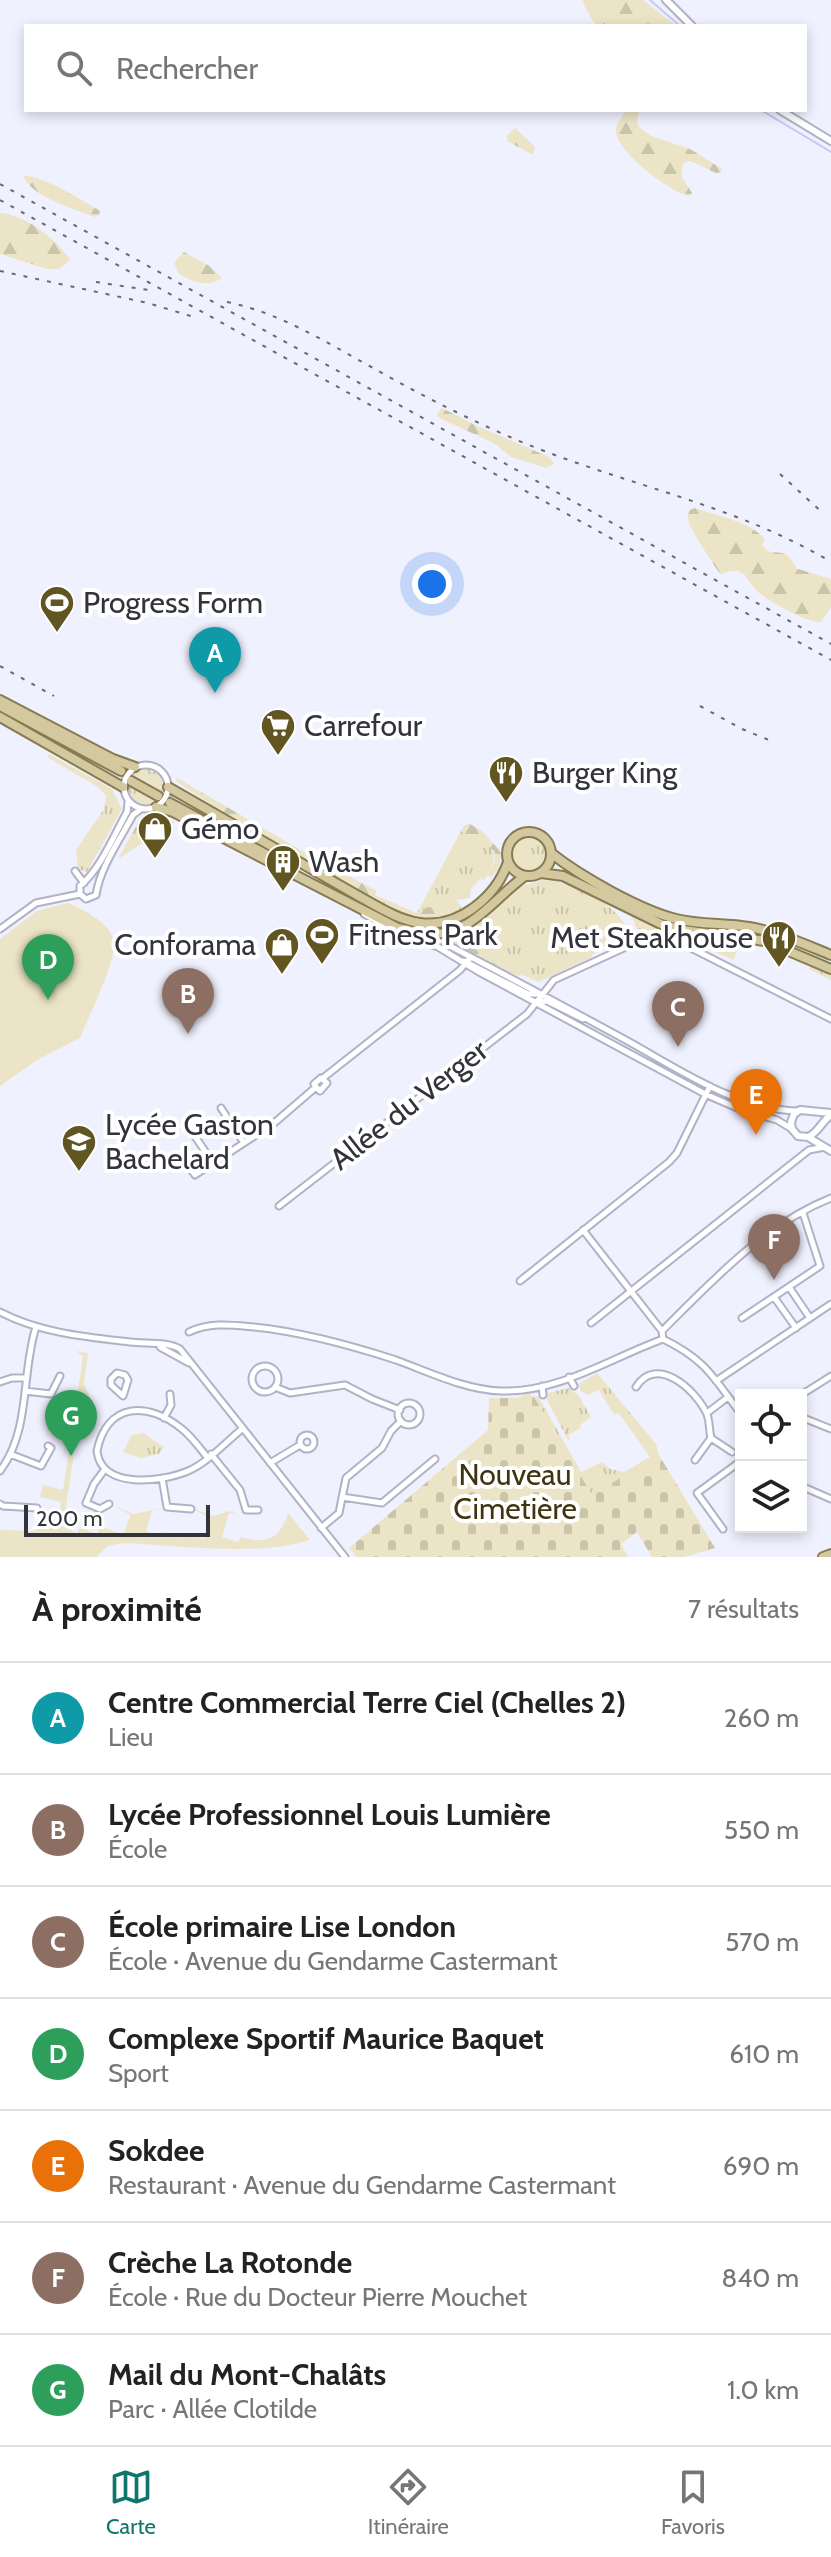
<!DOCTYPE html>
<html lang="fr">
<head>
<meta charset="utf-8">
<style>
	body { margin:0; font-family:Cabin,sans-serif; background:#f6f6f6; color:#222 }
	.controls { position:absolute; right:24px; bottom:24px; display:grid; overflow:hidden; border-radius:0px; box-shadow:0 4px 12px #0003 }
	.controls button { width:72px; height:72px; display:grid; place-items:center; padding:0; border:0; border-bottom:2px solid #e0e0e0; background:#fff; color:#222; font:40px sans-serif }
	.scale { position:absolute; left:24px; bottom:20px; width:186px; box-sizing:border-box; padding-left:8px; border:4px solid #32333b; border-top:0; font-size:22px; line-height:28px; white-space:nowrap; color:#32333b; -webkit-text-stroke:6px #fff; paint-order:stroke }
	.you { position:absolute; left:432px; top:584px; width:28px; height:28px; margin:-20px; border:6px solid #fff; border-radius:50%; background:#1a73e8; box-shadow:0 0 0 12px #1a73e833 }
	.badge { display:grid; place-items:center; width:52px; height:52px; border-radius:50%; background:#0f766e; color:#fff; font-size:26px; font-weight:700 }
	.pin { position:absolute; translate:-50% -66px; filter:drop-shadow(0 2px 4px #0008) }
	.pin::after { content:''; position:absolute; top:42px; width:28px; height:24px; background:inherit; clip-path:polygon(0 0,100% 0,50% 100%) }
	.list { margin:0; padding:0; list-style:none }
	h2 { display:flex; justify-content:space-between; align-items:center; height:104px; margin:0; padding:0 32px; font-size:34px }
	h2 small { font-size:26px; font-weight:400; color:#767676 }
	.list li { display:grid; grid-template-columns:52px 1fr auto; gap:24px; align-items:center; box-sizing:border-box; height:112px; padding:0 32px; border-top:2px solid #e0e0e0 }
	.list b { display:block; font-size:30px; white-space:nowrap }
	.list p { margin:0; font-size:26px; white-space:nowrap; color:#767676 }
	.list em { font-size:26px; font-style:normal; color:#767676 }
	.icon { flex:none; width:44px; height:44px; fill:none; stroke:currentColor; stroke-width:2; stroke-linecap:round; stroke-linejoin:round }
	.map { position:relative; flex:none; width:831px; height:1557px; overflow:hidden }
	.search { position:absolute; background:#fff; box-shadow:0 4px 12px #0003; left:24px; right:24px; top:24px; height:88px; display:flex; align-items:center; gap:20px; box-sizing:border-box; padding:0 28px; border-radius:0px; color:#767676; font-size:30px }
	.sheet { height:888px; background:#fff }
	nav { display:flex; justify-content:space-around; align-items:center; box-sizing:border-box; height:112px; border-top:2px solid #e0e0e0; background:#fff; font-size:22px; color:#767676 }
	nav a { display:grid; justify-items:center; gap:4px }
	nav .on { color:#0f766e }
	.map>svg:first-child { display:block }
	.grass { fill:url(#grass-tufts) }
	.forest { fill:url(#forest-firs) }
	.cemetery { fill:url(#cemetery-stones) }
	.green { fill:#ebe4c6 }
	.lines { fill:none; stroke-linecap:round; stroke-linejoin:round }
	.stream { stroke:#c7c8f4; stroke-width:2 }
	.primary-tunnel { stroke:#cacbd7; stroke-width:8; stroke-dasharray:8 4; stroke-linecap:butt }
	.minor-casing { stroke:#b1b2c7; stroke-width:9 }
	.tertiary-casing { stroke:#b1b2c7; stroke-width:10 }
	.primary-casing { stroke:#877c51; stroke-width:12 }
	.minor { stroke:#fff; stroke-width:5 }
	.tertiary { stroke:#fff; stroke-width:6 }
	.primary { stroke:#d3c89e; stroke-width:8 }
	.rail { stroke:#676872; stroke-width:2; stroke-dasharray:4 8; stroke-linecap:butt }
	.labels { text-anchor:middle; stroke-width:8; stroke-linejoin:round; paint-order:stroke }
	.poi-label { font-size:30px; fill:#32333b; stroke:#fff; text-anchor:start }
	.street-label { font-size:30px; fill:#32333b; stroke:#fff }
	.park-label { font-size:30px; fill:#3e3510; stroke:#fff }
</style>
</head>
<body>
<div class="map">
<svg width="831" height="1557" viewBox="0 0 831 1557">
	<defs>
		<pattern id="grass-tufts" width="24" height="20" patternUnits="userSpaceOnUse" patternTransform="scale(2)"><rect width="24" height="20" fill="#ebe4c6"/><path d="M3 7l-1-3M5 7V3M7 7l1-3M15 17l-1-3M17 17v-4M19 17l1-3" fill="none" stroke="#cac4ab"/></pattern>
		<pattern id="forest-firs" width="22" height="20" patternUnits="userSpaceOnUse" patternTransform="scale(2)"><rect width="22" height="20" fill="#ebe4c6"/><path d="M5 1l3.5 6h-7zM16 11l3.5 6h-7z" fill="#cac4ab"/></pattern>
		<pattern id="cemetery-stones" width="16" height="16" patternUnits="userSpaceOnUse" patternTransform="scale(2)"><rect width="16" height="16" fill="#ebe4c6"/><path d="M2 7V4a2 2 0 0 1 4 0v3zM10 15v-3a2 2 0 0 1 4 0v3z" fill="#cac4ab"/></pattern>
	</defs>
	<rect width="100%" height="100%" fill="#f0f1fe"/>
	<path class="grass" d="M 49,754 L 112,789 L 122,809 L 87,872 L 78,869 L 76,850 L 104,809 L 106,795 L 98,787 L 47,757 Z
		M 147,768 L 160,775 L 164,788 L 157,802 L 146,806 L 132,799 L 127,785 L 133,773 Z
		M 161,817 L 175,822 L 118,859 L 138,822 L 144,819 Z
		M 461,831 C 476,837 502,845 492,865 C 489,872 489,875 483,881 L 481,878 L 471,889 L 470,898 L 456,900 L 464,910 L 444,918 L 435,918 L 448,915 L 453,906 L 428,907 L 417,913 Z
		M511 853a18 18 0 1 1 36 0a18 18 0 1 1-36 0Z
		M 542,880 C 573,881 630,908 630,942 L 605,946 L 592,955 L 592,957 L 539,982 L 522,975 L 524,973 L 513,960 L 483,943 L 480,934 L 474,927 L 522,886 Z
		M 628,911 L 649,922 L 757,941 L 831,971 L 831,980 L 809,969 L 810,966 C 788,955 766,947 742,942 L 733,960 L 684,938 L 639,938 L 634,921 Z
		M 597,1373 L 656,1444 L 659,1455 L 592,1496 L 534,1397 L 538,1396 L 581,1472 L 602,1462 L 610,1469 L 624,1472 L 650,1457 L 619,1413 L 614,1415 L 599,1390 L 587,1395 L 581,1391 L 578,1384 Z
		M 569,1388 L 579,1396 L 591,1417 L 580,1425 L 581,1428 L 568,1435 L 570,1439 L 568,1440 L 547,1400 L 547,1393 Z
		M 143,1433 L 164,1447 L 159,1454 L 141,1458 L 123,1452 L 132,1435 Z"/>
	<path class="forest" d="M 582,0 L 643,0 L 677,26 L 598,25 L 593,22 Z
		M 626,110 L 639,110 L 637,122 L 639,127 L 651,136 L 690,149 L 722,169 L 721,172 L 716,173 L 690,161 L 685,162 C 677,176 685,181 692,193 L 689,196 C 670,192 619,153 616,133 C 614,125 623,117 626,110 Z
		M 515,128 L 535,147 L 533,155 L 507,141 L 507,136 Z
		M 23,176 C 43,175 82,200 100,211 L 99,215 L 95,217 C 74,209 32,197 23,176 Z
		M 0,213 C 28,216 55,238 70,260 L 59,269 L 47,269 L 0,254 Z
		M 184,252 L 208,265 L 222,278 C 207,288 193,282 179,274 L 174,263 Z
		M 442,408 L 477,426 L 549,457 L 554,464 L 546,468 L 511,457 L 494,443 L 439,418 L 437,414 Z
		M 695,508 C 717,516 749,521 765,539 L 762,545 C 770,556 775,550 785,554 C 790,556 794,565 798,569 L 831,579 L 831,607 L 821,622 C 810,624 768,601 758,592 C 751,586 748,576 740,572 C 734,569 727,572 721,574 C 716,570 691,529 689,523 C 687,515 687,517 690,510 Z
		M 177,778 L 318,860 L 377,891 L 375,895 L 417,913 L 428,907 L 453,906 L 456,910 C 440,922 415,918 397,911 C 362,897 329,873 296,854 C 256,830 214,808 176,781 Z
		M 470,824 L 482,831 L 501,852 L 499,869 L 490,878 L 488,874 L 495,861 L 495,852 L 482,840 L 461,831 L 465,825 Z
		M 474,927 L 480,934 L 483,943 L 524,965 L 524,973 L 520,976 L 510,973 L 449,941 L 452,935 L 472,943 L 476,937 Z"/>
	<path class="cemetery" d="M 529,1393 L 534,1397 L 592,1495 L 659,1455 L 715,1548 L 684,1557 L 652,1557 L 637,1532 L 621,1544 L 628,1557 L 357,1557 L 349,1548 L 488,1430 L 489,1398 L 517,1398 Z"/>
	<path class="green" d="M 68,903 C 84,910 112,923 114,943 C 116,962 88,1018 80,1038 L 37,1060 L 0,1086 L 0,939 L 37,911 Z
		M 76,1351 L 88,1353 L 84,1384 L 90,1398 L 82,1404 L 80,1412 L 63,1527 L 77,1533 L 80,1527 L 97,1534 L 100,1526 L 123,1535 L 131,1515 L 110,1504 L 133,1514 L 163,1508 L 152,1511 L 146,1531 L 162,1537 L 164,1532 L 182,1538 L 184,1533 L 204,1539 L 211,1518 L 192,1509 L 214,1516 L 229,1511 L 240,1515 L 229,1513 L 222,1537 L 238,1542 L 241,1537 C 266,1545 280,1539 288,1513 L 310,1540 C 256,1557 180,1545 122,1543 L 108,1546 L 96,1557 L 0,1557 L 0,1530 L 36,1531 L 38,1522 L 58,1526 L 61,1502 L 40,1497 L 43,1485 L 63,1490 L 72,1431 L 58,1421 L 50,1420 L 47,1439 L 49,1400 L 54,1401 L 54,1408 L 68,1418 L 75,1411 L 83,1356 Z"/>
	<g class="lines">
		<path class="stream" d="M 650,0 L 680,26
			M 761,110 L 831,152"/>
		<path class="primary-tunnel" d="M 121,771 L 133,778
			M 160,792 L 172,799"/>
		<defs>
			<path id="minor" d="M124 787a22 22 0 1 1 44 0a22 22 0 1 1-44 0Z
				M 75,871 L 84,883
				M 80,894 L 86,899 L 96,895 C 100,868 119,841 133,815 L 141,809
				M 80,894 L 80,886 C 101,868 113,837 127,812 L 128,802
				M 364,914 L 400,934 L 438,947 L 479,972 L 705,1094 L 742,1110 L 777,1120 L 792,1129
				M 0,929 L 36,903 L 80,894
				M 446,944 C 506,975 565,1007 624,1039 C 677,1068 735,1109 797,1111
				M 464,961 L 528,994 L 541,994
				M 538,1002 L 547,1001 L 583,1019
				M 323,1078 L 460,970 L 471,957
				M 221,1108 L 244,1143
				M 192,1132 L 213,1163
				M 809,1150 L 825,1147
				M 205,1152 L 187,1164 L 195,1175 L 273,1124 L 316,1087 L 314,1084 L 321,1078 L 327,1083 L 320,1091 L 316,1087
				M 279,1206 L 527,1014 L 554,980 L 626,947 L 666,943 L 685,945 L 831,1019
				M 583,1230 L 662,1331 L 663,1339
				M 520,1281 L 669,1162 L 677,1153 L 710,1086
				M 789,1287 L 810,1318
				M 774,1297 L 796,1328
				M 0,1312 C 40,1333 86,1337 130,1342 C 146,1344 166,1341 180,1349 L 345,1557
				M 742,1318 L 820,1266 L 803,1213
				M 591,1323 L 809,1150
				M 662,1331 C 711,1282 765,1224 831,1198
				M 189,1332 C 210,1322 231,1325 254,1327 C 303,1332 350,1345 396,1360 C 429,1372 466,1390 501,1391 C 558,1393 611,1358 663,1339 C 706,1360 713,1377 741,1414
				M 160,1347 L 189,1363
				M252 1379a13 13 0 1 1 26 0a13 13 0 1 1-26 0Z
				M 117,1373 L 125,1375 L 128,1380 L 123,1396 L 111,1385 L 111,1379 Z
				M 569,1377 L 574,1386
				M 716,1381 L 831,1304
				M 0,1382 L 12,1378 L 25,1378
				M 542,1386 L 543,1395
				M 275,1387 L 290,1393 L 345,1385 L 372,1399 L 400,1410
				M 636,1387 C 656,1355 694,1388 706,1412 C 710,1419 709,1431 711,1438 L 695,1460
				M 25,1391 L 51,1394 L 60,1376
				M 801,1395 L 831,1376
				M398 1414a11 11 0 1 1 22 0a11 11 0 1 1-22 0Z
				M 707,1413 L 728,1397
				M 801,1417 L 831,1429
				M 164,1418 L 171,1405 L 170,1394
				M300 1442a7 7 0 1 1 14 0a7 7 0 1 1-14 0Z
				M 711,1438 L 732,1452
				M 10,1454 L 41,1466 L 51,1448 L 48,1446
				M 211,1454 L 240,1490 L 246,1510 L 258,1510
				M 207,1457 C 199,1447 192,1437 182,1429 C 148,1401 107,1402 97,1451 C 101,1490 162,1482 188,1471 C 207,1463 226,1442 242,1429
				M 270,1463 L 300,1445
				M 105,1469 L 94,1484 L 86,1503 L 100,1509 L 109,1504
				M 0,1471 C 31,1430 21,1373 36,1327
				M 162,1478 L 167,1507 L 191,1509
				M 801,1486 L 831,1499
				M 342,1497 L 382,1503 L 435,1459
				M 0,1504 L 3,1506 L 37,1508
				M 321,1528 L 339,1513 L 346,1478 L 382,1448 L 391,1431 L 401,1421
				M 723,1529 L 697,1493 L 741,1461"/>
			<path id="tertiary" d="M 666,0 L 692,26
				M 780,110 L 831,141
				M 831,1113 L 800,1110 L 794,1114 L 791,1122 L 792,1129 L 798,1136 L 808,1137 L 831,1151
				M 808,1137 C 818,1133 822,1121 831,1115"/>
			<path id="primary" d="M 0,700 L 113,759 L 135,767
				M 0,706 L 121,771
				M 0,717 L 123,787
				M 131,781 L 158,796
				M 168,787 L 362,898 C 380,908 399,920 420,923 C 459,928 496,897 508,862
				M 170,803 L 279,861
				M 156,807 L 173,812 L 398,928 C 409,930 419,933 430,934 C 471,936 495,897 525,876
				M507 854a22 22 0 1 1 44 0a22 22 0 1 1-44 0Z
				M 551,853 C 580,876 640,910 676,919 C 700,925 725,923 749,927 C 778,932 804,944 831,955
				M 541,873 L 563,876 L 663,925 L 683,930 L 765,941 L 831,969
				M 823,1557 L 831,1554"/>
		</defs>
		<use href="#minor" class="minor-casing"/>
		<use href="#tertiary" class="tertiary-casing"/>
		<use href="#primary" class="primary-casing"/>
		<use href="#minor" class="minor"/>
		<use href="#tertiary" class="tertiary"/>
		<use href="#primary" class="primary"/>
		<path class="rail" d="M 0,184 L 831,644
			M 0,200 L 831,660
			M 0,271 L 148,303 L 197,318
			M 96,282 L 155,291
			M 227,302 C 281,313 327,343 375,369 C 419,394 464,417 510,437 C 615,483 733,503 831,562
			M 780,474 L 824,514
			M 0,666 L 54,696
			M 700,706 L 742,729 L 774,742"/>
	</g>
	<defs>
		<symbol id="stadium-pin" viewBox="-11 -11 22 30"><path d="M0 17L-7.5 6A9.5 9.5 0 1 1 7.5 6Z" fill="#615522" stroke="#fff"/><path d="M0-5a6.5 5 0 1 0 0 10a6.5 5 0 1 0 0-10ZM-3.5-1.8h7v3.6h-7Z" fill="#fff"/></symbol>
		<symbol id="supermarket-pin" viewBox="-11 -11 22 30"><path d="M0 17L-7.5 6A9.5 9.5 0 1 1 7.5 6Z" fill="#615522" stroke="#fff"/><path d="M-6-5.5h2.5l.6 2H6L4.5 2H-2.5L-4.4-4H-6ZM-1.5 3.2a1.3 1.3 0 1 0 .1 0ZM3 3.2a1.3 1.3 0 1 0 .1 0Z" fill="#fff"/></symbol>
		<symbol id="restaurant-pin" viewBox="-11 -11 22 30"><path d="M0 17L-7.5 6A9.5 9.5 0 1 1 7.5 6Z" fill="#615522" stroke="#fff"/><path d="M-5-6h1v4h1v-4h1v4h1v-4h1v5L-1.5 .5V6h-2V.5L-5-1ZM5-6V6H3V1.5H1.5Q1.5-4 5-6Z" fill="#fff"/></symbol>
		<symbol id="shop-pin" viewBox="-11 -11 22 30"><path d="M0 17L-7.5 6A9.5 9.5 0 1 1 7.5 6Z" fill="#615522" stroke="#fff"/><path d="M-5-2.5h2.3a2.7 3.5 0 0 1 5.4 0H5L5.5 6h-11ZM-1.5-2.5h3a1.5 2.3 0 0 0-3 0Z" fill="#fff"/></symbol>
		<symbol id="building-pin" viewBox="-11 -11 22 30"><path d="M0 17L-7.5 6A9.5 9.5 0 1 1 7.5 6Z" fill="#615522" stroke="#fff"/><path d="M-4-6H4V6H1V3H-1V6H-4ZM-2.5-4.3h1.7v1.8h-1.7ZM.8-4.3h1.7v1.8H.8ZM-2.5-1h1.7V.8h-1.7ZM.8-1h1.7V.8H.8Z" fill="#fff"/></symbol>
		<symbol id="school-pin" viewBox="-11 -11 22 30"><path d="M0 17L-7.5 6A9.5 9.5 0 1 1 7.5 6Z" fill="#615522" stroke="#fff"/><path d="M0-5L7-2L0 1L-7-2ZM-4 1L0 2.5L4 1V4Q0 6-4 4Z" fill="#fff"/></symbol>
	</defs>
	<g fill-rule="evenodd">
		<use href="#stadium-pin" x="37" y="583" width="40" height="54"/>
		<use href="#supermarket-pin" x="258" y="706" width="40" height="54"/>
		<use href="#restaurant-pin" x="486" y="753" width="40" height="54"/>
		<use href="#shop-pin" x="135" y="809" width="40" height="54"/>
		<use href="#building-pin" x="263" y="842" width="40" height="54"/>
		<use href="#stadium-pin" x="302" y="915" width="40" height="54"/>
		<use href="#restaurant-pin" x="759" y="918" width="40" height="54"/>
		<use href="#shop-pin" x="262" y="925" width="40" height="54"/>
		<use href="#school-pin" x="59" y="1122" width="40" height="54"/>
	</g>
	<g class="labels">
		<g class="poi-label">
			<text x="83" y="613">Progress Form</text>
			<text x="304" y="736">Carrefour</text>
			<text x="532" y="783">Burger King</text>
			<text x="181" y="839">Gémo</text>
			<text x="309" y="872">Wash</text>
			<text x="348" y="945">Fitness Park</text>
			<text x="753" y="948" text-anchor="end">Met Steakhouse</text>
			<text x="256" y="955" text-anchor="end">Conforama</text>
			<text x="105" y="1135">Lycée Gaston<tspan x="105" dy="34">Bachelard</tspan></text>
		</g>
		<g class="street-label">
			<text transform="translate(409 1105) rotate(-38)" y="10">Allée du Verger</text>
		</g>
		<g class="park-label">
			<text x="515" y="1485">Nouveau<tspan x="515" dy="34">Cimetière</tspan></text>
		</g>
	</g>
</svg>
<div class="controls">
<button><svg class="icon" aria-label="locate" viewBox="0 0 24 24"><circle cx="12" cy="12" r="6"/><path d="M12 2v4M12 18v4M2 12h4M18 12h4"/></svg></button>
<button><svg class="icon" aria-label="layers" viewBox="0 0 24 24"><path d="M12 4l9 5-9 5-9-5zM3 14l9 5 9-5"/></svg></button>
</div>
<div class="scale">200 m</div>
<div class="you"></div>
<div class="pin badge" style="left:215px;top:693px;background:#0f9aa8">A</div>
<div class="pin badge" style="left:188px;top:1034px;background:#8d6e63">B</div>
<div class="pin badge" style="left:678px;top:1047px;background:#8d6e63">C</div>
<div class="pin badge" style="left:48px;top:1000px;background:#2e9e5b">D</div>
<div class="pin badge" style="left:756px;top:1135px;background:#e8710a">E</div>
<div class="pin badge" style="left:774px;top:1280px;background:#8d6e63">F</div>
<div class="pin badge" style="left:71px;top:1456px;background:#2e9e5b">G</div>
<div class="search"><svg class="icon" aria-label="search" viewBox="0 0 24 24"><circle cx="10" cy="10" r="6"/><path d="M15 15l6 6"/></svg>Rechercher</div>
</div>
<section class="sheet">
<h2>À proximité<small>7 résultats</small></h2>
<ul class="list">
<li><span class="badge" style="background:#0f9aa8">A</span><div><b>Centre Commercial Terre Ciel (Chelles 2)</b><p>Lieu</p></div><em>260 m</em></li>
<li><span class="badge" style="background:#8d6e63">B</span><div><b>Lycée Professionnel Louis Lumière</b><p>École</p></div><em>550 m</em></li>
<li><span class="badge" style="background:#8d6e63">C</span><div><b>École primaire Lise London</b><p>École · Avenue du Gendarme Castermant</p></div><em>570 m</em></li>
<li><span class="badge" style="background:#2e9e5b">D</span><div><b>Complexe Sportif Maurice Baquet</b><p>Sport</p></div><em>610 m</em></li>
<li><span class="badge" style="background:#e8710a">E</span><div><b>Sokdee</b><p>Restaurant · Avenue du Gendarme Castermant</p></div><em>690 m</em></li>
<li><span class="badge" style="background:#8d6e63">F</span><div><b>Crèche La Rotonde</b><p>École · Rue du Docteur Pierre Mouchet</p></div><em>840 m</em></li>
<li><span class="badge" style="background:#2e9e5b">G</span><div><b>Mail du Mont-Chalâts</b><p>Parc · Allée Clotilde</p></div><em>1.0 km</em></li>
</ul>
</section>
<nav>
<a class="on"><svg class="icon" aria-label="map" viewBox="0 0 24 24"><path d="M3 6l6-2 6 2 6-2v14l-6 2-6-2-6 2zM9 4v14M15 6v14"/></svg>Carte</a>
<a><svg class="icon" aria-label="directions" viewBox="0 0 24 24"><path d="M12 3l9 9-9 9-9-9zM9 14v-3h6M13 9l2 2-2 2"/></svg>Itinéraire</a>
<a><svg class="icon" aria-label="saved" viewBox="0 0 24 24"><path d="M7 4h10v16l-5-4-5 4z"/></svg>Favoris</a>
</nav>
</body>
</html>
